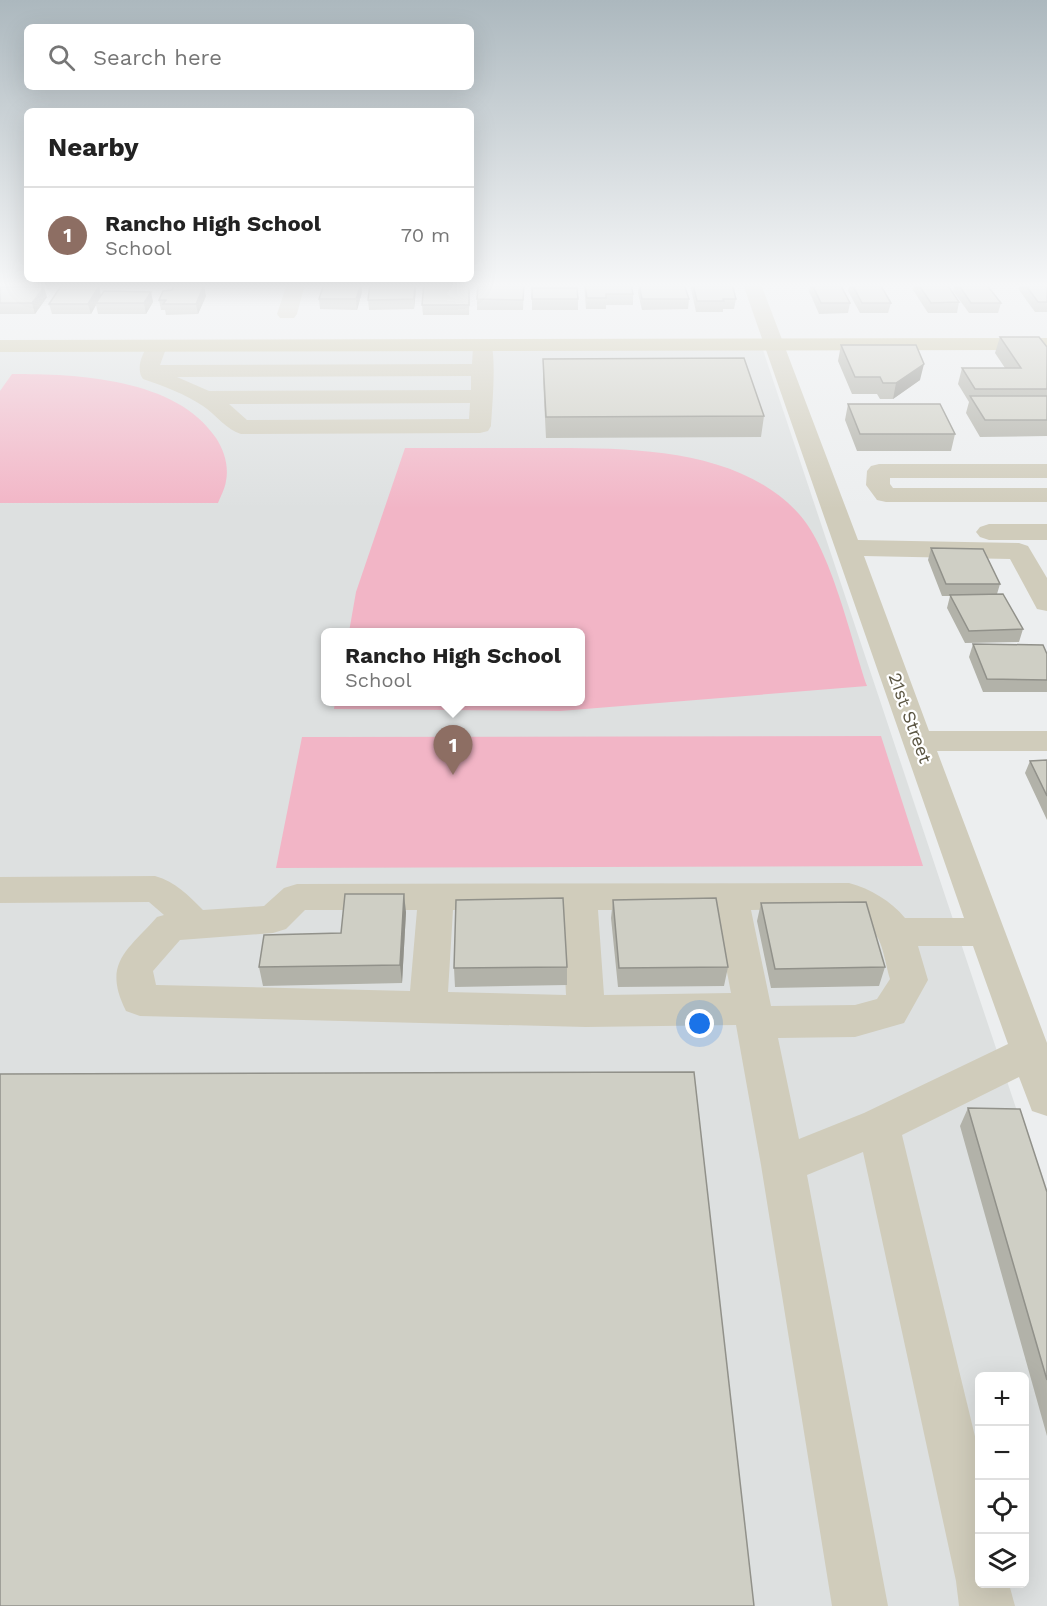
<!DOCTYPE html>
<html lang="en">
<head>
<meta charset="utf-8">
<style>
	body { margin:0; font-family:"Work Sans",sans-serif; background:#f2f2f2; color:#222 }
	.controls { position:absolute; right:18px; bottom:18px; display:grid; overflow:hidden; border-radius:9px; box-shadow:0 6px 24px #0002 }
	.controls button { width:54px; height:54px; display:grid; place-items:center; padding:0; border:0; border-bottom:2px solid #e0e0e0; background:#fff; color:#222; font:30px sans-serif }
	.you { position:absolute; left:700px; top:1024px; width:21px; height:21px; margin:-15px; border:4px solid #fff; border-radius:50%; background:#1a73e8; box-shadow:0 0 0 9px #1a73e833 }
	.badge { display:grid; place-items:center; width:39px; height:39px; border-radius:50%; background:#ea580c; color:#fff; font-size:20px; font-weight:700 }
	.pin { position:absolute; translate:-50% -50px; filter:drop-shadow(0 2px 3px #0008) }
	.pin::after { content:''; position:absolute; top:32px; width:21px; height:18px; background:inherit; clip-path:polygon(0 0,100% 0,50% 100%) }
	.popup { position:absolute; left:321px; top:628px; width:264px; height:78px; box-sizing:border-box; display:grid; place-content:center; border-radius:9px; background:#fff; filter:drop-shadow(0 2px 4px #0005); font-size:20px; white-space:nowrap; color:#767676 }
	.popup b { font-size:22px; color:#222 }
	.popup::after { content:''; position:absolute; left:50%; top:100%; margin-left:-12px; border:12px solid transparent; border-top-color:#fff }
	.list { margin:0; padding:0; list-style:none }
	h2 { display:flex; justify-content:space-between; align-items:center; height:78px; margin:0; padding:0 24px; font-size:26px }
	h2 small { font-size:20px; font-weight:400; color:#767676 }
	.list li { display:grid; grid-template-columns:39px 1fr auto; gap:18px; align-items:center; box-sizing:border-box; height:96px; padding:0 24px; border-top:2px solid #e0e0e0 }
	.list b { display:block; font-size:22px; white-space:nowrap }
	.list p { margin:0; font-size:20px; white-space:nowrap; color:#767676 }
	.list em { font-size:20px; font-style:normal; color:#767676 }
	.icon { flex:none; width:33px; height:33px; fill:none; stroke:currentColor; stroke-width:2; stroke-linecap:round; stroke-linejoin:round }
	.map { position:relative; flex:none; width:1047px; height:1606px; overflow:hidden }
	.search { position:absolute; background:#fff; box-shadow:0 6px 24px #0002; left:24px; top:24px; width:450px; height:66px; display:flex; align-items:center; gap:15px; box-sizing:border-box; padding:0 21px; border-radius:9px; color:#767676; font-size:22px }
	.panel { position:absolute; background:#fff; box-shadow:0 6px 24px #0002; left:24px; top:108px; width:450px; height:174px; border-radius:9px }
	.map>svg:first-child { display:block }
	.education { fill:#dde0e0; fill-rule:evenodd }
	.green { fill:#f2b5c6 }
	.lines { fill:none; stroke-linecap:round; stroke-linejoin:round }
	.minor { fill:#d0ccbb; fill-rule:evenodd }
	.major { fill:#cec8a9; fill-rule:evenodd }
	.wall { fill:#b2b2a9 }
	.shaded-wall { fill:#91918a }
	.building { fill:#cfcfc5; stroke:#91918a; stroke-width:1.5 }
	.labels { text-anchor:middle; stroke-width:4.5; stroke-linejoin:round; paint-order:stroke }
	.street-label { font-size:18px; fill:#5b5643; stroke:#fff }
</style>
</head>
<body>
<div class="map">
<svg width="1047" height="1606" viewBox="0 0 1047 1606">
	<rect width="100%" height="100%" fill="#eceeef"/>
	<path class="education" d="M 0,350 L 763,350 L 1047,1201 L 1047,1606 L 0,1606 ZM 326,632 L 580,632 L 580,702 L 326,702 ZM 980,1376 L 1024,1376 L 1024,1584 L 980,1584 Z"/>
	<path class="green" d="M 12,374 C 77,374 176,378 216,438 C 224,450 229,466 226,481 C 225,488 221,496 218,503 L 0,503 L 0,391 Z
		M 405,448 C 449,448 493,448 537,448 C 621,448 737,445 799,514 C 831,549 851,639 867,686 L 560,711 L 334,709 L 335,702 L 580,702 L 580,632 L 349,632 L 356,592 Z
		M 881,736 L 923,866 L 276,868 L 302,737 Z"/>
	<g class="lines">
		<path class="minor" d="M 287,284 L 305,284 L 297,314 L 294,318 L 280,318 L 277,314 Z
			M 743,284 L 761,284 L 858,540 L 1019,543 L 1028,546 L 1047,578 L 1047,611 L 1037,609 L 1010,559 L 864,556 L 929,731 L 1047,731 L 1047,751 L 937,751 L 1047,1043 L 1047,1116 L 1032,1111 L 1019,1077 L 902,1135 L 980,1457 L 980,1584 L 1009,1584 L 1015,1606 L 959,1606 L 956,1581 L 863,1152 L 807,1175 L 888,1606 L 832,1606 L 761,1165 L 736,1025 L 586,1027 L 140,1016 L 126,1011 C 102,963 127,951 157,917 L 164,915 L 149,902 L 0,903 L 0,877 L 155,876 C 176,882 188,895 203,910 L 264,906 L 284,888 L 297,884 L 849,883 C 871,889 891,901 905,918 L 964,918 ZM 843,909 C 883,933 879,936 890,979 L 877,999 L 855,1005 L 771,1006 L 751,910 ZM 305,910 L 417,910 L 410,991 L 156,985 L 153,971 L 180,940 L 273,933 L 286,929 ZM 453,910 L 562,910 L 566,995 L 448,992 ZM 598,910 L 715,910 L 731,993 L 604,995 ZM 918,946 L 973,946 L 1008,1044 L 864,1113 L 799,1139 L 778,1038 L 855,1037 L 904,1023 L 928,980 Z
			M 157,340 L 164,342 L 167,346 L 160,365 L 472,364 L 473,346 L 476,342 L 490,342 C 497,351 492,410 491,426 L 488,431 L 480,433 L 241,434 C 227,430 216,415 203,406 C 185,394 164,386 143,379 C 135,368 143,352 150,342 ZM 471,376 L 471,390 L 209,391 L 177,377 ZM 470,403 L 469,419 L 247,420 L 229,404 Z
			M 879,464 L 1047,464 L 1047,478 L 890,478 L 890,484 L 893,488 L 1047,488 L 1047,502 L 886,502 L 877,500 L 866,485 L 867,471 L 871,466 Z
			M 989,524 L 1047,524 L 1047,540 L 989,540 L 980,537 L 976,532 L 980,527 Z"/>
		<path class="major" d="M 1047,338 L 1047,350 L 0,352 L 0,340 Z"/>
	</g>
	<path class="wall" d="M 36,284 L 56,284 L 36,285 Z
		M 324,284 L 362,284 L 362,292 L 357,310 L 320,309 L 319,299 Z
		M 370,284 L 416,284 L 414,309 L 369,310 L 368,300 Z
		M 470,284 L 469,315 L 423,315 L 422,305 Z
		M 524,284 L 523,310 L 477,310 L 477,299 Z
		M 584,284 L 631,284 L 633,294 L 633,305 L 606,305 L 606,309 L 586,309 Z
		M 639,284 L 689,299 L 688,309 L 642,310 L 638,293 Z
		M 690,284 L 732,284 L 736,299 L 734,309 L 723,309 L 723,312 L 696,312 Z
		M 810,284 L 840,284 L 850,303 L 848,313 L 819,314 L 809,291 Z
		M 849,284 L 880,284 L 891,303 L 888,313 L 860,313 L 848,291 Z
		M 914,284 L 947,284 L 959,302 L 957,313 L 928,313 L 913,290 Z
		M 955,284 L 986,284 L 1001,303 L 998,313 L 969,313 L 953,291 Z
		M 1020,284 L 1047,284 L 1047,312 L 1035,312 L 1019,290 Z
		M 99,286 L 101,295 L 151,292 L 153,302 L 146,314 L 98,314 L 96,305 L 91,314 L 52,314 L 49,304 Z
		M 0,287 L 47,297 L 35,314 L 0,314 Z
		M 532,288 L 578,299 L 578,310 L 532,310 Z
		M 206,296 L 198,314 L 166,315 L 165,310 L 161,310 L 159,300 Z
		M 1000,337 L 1047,347 L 1047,436 L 980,437 L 966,413 L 969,402 L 958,384 L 962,368 L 1005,368 L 995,353 Z
		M 841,345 L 920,380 L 893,399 L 880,399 L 877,394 L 852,394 L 838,361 Z
		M 543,359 L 764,416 L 761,437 L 546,438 L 543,379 Z
		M 848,404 L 955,434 L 951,451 L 857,451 L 845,420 Z
		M 931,548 L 1000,584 L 997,594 L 1023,629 L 1019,642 L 965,643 L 947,608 L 950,596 L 942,596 L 928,560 Z
		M 973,644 L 1047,654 L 1047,692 L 983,692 L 969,657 Z
		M 1047,760 L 1047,820 L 1025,773 L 1030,761 Z
		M 613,900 L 728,967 L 724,986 L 618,987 L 611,918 Z
		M 761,903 L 885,967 L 879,986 L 771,988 L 757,921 Z
		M 406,912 L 402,983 L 263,986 L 259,967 L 341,933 Z
		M 567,967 L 567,985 L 455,987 L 454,968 Z
		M 968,1108 L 1047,1192 L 1047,1436 L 960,1126 Z"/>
	<path class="shaded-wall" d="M 361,284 L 362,284 L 362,292 L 357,310 L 356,299 Z
		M 415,284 L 416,290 L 414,309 L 414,299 Z
		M 204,285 L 206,296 L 198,314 L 196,304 Z
		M 99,286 L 101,297 L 96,303 L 96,305 L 91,314 L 88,304 Z
		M 44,287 L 47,297 L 35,314 L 32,303 Z
		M 151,292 L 153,302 L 146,314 L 144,303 Z
		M 924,364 L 920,380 L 893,399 L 896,383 Z
		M 404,894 L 406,912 L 402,983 L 400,965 Z"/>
	<path class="building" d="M 324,284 L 361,284 L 356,299 L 319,299 Z
		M 370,284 L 415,284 L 414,299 L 368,300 Z
		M 424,284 L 469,284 L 469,305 L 422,305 Z
		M 478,284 L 524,284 L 523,300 L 477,299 Z
		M 585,284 L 631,284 L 633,294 L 606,294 L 606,298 L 587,298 Z
		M 639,284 L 684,284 L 689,299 L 642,299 Z
		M 693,284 L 732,284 L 736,299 L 723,299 L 724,301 L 697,301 Z
		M 812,284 L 840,284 L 850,303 L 821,303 Z
		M 852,284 L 880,284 L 891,303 L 862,303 Z
		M 918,284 L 947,284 L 959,302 L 931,303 Z
		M 958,284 L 986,284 L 1001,303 L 971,303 Z
		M 1025,284 L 1047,284 L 1047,302 L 1038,302 Z
		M 174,285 L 204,285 L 196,304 L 163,304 L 166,300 L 159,300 L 163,291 L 172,290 Z
		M 61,286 L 99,286 L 88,304 L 49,304 Z
		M 0,287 L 44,287 L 32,303 L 0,303 Z
		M 532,288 L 577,288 L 578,299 L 532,299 Z
		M 104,291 L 151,292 L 144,303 L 96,303 Z
		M 1000,337 L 1039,337 L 1047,347 L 1047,389 L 975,389 L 962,368 L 1021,368 Z
		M 841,345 L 916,345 L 924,364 L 896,383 L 883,383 L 880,377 L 855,377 Z
		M 744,358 L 764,416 L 546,417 L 543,359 Z
		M 970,396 L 1047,396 L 1047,420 L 985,420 Z
		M 848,404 L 940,404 L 955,434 L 860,434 Z
		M 931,548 L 983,549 L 1000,584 L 946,584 Z
		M 1003,594 L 1023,629 L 969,631 L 950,595 Z
		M 973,644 L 1043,645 L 1047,654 L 1047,680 L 987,679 Z
		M 1047,760 L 1047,796 L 1030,761 Z
		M 345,894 L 404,894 L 400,965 L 259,967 L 264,935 L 341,933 Z
		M 563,898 L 567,967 L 454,968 L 456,900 Z
		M 716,898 L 728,967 L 619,968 L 613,900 Z
		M 866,902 L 885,967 L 775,969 L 761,903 Z
		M 694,1072 L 754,1606 L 0,1606 L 0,1074 Z
		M 968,1108 L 1020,1109 L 1047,1192 L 1047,1380 Z"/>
	<linearGradient id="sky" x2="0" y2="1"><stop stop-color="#acb8be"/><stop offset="0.56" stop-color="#f6f7f8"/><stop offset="1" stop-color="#f6f7f8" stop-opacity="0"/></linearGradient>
	<rect width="1047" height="509" fill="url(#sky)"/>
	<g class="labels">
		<g class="street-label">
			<text transform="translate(910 718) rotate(70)" y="6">21st Street</text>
		</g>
	</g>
</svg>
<div class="controls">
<button>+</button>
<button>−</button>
<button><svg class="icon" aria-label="locate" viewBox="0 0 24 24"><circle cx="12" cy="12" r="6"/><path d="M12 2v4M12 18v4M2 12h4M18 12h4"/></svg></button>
<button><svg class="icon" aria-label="layers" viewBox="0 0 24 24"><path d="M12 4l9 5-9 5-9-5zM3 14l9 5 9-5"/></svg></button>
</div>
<div class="you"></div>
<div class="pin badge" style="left:453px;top:775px;background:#8d6e63">1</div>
<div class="popup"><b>Rancho High School</b>School</div>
<div class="search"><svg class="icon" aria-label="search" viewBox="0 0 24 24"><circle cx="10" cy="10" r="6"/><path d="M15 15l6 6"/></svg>Search here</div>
<section class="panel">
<h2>Nearby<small></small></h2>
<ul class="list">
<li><span class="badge" style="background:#8d6e63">1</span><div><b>Rancho High School</b><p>School</p></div><em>70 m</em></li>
</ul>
</section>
</div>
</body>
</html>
